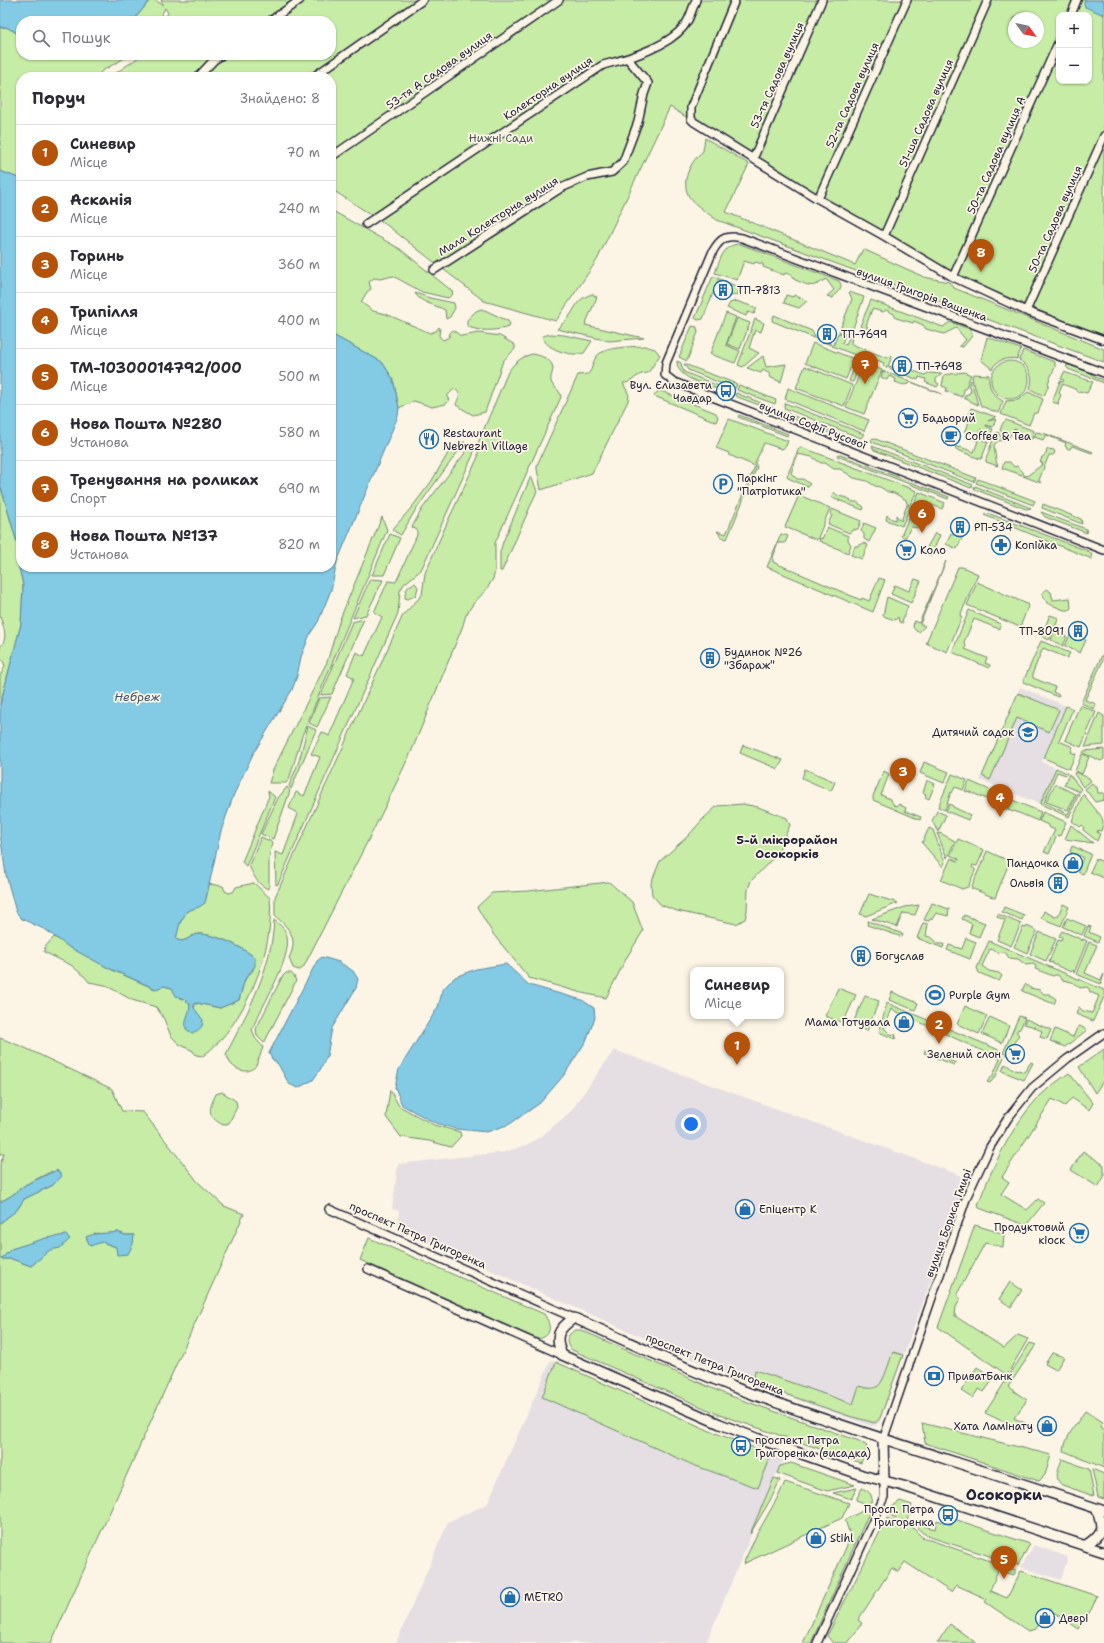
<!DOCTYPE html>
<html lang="uk">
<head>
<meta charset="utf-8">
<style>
	body { margin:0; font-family:"Shantell Sans",sans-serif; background:#f2f2f3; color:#2b2b33 }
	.controls { position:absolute; right:12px; top:12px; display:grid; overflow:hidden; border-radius:8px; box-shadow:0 1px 3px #0004 }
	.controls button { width:36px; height:36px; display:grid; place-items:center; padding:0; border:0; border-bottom:1px solid #e1e1e2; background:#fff; color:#2b2b33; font:20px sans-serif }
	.compass { position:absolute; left:1008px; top:12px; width:36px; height:36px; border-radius:50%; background:#fff; box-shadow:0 1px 3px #0004; rotate:123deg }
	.you { position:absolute; left:691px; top:1124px; width:14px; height:14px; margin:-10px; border:3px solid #fff; border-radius:50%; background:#1a73e8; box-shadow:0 0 0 6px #1a73e833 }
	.badge { display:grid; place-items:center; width:26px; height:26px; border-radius:50%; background:#b45309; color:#fff; font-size:13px; font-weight:700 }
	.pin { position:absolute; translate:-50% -33px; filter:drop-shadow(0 1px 2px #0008) }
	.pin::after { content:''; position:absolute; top:21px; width:14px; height:12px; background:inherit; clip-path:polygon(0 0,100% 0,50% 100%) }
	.popup { position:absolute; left:690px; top:967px; width:94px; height:52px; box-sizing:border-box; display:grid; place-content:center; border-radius:8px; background:#fff; filter:drop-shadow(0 1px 3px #0005); font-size:13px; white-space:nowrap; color:#7c7c81 }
	.popup b { font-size:15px; color:#2b2b33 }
	.popup::after { content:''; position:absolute; left:50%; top:100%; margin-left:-8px; border:8px solid transparent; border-top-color:#fff }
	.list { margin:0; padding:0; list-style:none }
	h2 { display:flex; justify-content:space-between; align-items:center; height:52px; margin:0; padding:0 16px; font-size:17px }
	h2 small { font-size:13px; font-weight:400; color:#7c7c81 }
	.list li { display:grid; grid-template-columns:26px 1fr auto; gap:12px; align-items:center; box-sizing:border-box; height:56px; padding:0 16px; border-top:1px solid #e1e1e2 }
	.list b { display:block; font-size:15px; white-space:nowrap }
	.list p { margin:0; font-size:13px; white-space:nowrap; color:#7c7c81 }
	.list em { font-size:13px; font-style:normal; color:#7c7c81 }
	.icon { flex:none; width:22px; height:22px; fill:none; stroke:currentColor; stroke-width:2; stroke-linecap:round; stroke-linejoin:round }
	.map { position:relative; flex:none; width:1104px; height:1643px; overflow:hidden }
	.search { position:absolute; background:#fff; box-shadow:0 1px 3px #0004; left:16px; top:16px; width:320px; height:44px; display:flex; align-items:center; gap:10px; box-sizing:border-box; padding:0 14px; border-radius:16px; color:#7c7c81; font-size:15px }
	.panel { position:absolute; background:#fff; box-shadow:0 1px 3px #0004; left:16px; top:72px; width:320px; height:500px; border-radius:16px }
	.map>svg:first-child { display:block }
	.built { fill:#e5dfe3 }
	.green { fill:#c6eca6; stroke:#748770; fill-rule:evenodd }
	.water { fill:#83cae4; stroke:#5c87a0 }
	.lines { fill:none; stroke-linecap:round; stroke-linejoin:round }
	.minor-casing { stroke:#22223b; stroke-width:10 }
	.tertiary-casing { stroke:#22223b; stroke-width:12 }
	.minor { stroke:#fcf5e5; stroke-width:7 }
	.tertiary { stroke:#fcf5e5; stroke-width:9 }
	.labels { text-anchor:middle; stroke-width:3.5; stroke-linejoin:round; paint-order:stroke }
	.street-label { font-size:11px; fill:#22223b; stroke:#fcf5e5 }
	.park-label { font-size:11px; fill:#4b5456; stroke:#fcf5e5 }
	.poi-label { font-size:11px; fill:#22223b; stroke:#fcf5e5; text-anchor:start }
	.water-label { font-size:12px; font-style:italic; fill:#3f546e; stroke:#fcf5e5 }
	.neighbourhood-label { font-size:12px; font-weight:bold; fill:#22223b; stroke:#fcf5e5 }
	.district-label { font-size:15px; font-weight:bold; fill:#22223b; stroke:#fcf5e5 }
</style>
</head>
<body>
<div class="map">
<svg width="1104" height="1643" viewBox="0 0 1104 1643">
	<rect width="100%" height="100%" fill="#fcf5e5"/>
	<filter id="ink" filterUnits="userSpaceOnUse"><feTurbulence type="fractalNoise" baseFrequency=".025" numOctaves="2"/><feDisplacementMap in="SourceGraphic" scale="8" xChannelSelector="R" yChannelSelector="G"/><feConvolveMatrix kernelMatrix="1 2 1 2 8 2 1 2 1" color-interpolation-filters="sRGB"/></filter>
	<g filter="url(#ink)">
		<path class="built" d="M 1020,687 L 1066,706 L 1042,762 L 1056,768 L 1040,804 L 980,780 Z
			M 614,1050 L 960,1175 L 964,1189 L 882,1415 L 880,1422 L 876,1425 L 871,1426 L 730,1376 L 404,1232 L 398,1226 L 397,1222 L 399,1211 L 392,1209 L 398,1164 L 505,1152 L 526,1145 L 542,1136 L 571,1111 Z
			M 551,1360 L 710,1431 L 785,1460 L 780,1466 L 706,1643 L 396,1643 L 448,1522 L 487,1504 Z
			M 1034,1545 L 1068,1557 L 1061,1580 L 1021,1567 Z"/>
		<path class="green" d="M 150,0 L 155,0 L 163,5 L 161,0 L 1104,0 L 1104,338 L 955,275 L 755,160 L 670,107 L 597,260 L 556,321 L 484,301 L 384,223 L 331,189 L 331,77 L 110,77 L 142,55 L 331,55 L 331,21 L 163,21 L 168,13 L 165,8 L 158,21 L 133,21 ZM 1059,15 L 1089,15 L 1089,81 L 1059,81 ZM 1014,18 L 1038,18 L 1038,42 L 1014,42 Z
			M 6,27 L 21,35 L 21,55 L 50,55 L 55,58 L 81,55 L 130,55 L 102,71 L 96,77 L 21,77 L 21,179 L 0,171 L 0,28 Z
			M 705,138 L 749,164 L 726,212 L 855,265 L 863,249 L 924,277 L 949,282 L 954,288 L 1104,349 L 1104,362 L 717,220 C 710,215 694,204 690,198 C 679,182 691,161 703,151 Z
			M 331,210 L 400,249 L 452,291 L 453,294 L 448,298 L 422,292 L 393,276 L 380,279 L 374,278 L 369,282 L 371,289 L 367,292 L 361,302 L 373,311 L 386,314 L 430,333 L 436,331 L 439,327 L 440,328 L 439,336 L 443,340 L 449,337 L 450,333 L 453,330 L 461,336 L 479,333 L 500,336 L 515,345 L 515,349 L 503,361 L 485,412 L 473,415 L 456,405 C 457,398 464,394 454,389 L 447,396 L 449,401 L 446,404 L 432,407 L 414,401 L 399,408 L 393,379 L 382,362 L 331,334 Z
			M 740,244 L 839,281 C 845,288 836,292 833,298 L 827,296 L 834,290 L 826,279 C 811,289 811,286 795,280 L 795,279 L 792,278 L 792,275 L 785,273 L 784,275 L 763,267 L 763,264 L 755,262 L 754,264 L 744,261 L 737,280 L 715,273 C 720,260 723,244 740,244 Z
			M 713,276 L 740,288 L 738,294 L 727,297 L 731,285 L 718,280 L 703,319 L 698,320 L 695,318 Z
			M 849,292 L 864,297 L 852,331 L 845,334 L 839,332 L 852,299 Z
			M 415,293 L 430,298 L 454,303 L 455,308 L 450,317 L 446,319 L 445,310 C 436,305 420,303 415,293 Z
			M 592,294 L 597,297 L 585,325 L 644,338 L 609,341 L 557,329 C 561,325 567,320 571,314 C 578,303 578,299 592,294 Z
			M 786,295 L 793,297 L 794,295 L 807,301 L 799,308 L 784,303 Z
			M 871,300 L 943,327 L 950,322 L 970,329 L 972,336 L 963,347 L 959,346 L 966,340 L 956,328 L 944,334 L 926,329 L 923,325 L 914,321 L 913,323 L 896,318 L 894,314 L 886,310 L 883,312 L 872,309 L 866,326 L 868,327 L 867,330 L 860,326 Z
			M 736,301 L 757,308 L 754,314 L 748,312 L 746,316 L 727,308 L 730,303 Z
			M 481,309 L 487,311 L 508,321 L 510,324 L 509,327 C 497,331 477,332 467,326 L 467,320 L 476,311 Z
			M 726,313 L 736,317 L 726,345 L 740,351 L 735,363 L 710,354 Z
			M 774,315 L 812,331 L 815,337 L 832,344 L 831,345 L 772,321 Z
			M 737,318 L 750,323 L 740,349 L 727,344 Z
			M 755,319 L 764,323 L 761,332 L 755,330 L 749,348 L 759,353 L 743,367 L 738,365 Z
			M 692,326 L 697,327 L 698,332 L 687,361 L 679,357 Z
			M 838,333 L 845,336 L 842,343 L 846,345 L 849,337 L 852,335 L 851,344 L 887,358 L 890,355 L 892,357 L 887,368 L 883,366 L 884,363 L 877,360 L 876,363 L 870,361 L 871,358 L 865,355 L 863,358 L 832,346 L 834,344 Z
			M 551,334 L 564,335 L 592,341 L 584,353 C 572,357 546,350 542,336 Z
			M 987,337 L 1021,349 L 1017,359 C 1007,357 996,360 992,369 L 981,360 Z
			M 813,343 L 854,359 L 846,379 L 805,363 Z
			M 645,346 L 655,349 L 660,355 L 648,373 C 635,373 633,384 623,383 L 629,395 L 628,401 L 592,473 L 541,490 L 537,469 L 537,465 L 578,375 L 588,374 C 593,369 592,363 596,357 C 604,346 632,347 645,346 Z
			M 1023,350 L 1055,362 L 1055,367 L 1048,383 L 1049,384 L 1044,396 L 1030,389 C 1034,377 1030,367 1019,360 Z
			M 532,354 C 540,355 552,359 553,368 C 553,373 549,378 552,384 C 556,389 560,390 561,397 L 495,543 L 495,571 L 493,579 L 486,590 L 473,604 L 466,615 L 462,628 L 412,750 L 382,813 L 303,968 L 299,970 L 293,968 L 289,958 C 299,938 289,928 275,916 L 275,897 L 403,615 L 422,595 L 425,573 L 446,525 L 478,457 L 478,443 L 508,372 C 514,363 521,357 532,354 Z
			M 763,356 L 766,367 L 786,364 L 781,382 L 769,377 L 770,374 L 763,370 L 761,373 L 747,368 Z
			M 857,360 L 861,362 L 853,382 L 849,381 Z
			M 677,361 L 681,363 L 682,368 L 684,372 L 721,387 L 720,390 C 706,384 676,379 677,361 Z
			M991 380a19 19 0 1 1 38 0a19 19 0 1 1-38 0Z
			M 864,363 L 882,370 L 864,414 L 846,407 Z
			M 684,364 L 737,384 L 735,389 L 688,370 Z
			M 1069,365 L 1092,373 L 1094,377 L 1104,380 L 1104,383 L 1068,369 L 1066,366 Z
			M 805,366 L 852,385 L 844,406 L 796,388 Z
			M 889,366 L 910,374 L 911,370 L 925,375 L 928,373 L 942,374 L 936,379 L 936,382 L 939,384 L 937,387 L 925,382 L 926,379 L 919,377 L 918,380 L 889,368 Z
			M 883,371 L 942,394 L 911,382 C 906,387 901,384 895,382 L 896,379 L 889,376 L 887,380 L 881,377 Z
			M 964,372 L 971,375 L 965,389 L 963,389 L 964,391 L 962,397 L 946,391 L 947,388 L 942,386 L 944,375 Z
			M 1064,372 L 1093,382 L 1087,393 L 1079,391 L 1078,393 L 1075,389 L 1062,384 L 1059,393 L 1061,395 L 1058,402 L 1059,404 L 1052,402 L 1060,381 L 1063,382 L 1064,380 L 1061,379 Z
			M 973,374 L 989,375 C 988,386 992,396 1003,401 L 998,413 L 981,406 L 972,378 Z
			M 971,380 L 978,405 L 964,398 L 965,395 L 970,393 L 971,389 L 968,386 Z
			M 739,385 L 776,400 L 775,404 L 737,390 Z
			M 788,388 L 869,420 L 864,431 L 785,399 Z
			M 658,391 L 661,391 L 716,413 L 718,417 L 716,422 L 654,396 Z
			M 1028,392 L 1043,399 L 1038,413 L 1034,413 L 1029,425 L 1001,414 L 1006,401 L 1018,400 Z
			M 736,393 L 774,408 L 772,410 L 735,396 Z
			M 785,403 L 864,434 L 861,438 L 784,408 Z
			M 971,408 L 996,417 L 988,421 L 996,419 L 993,427 L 986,425 L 986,426 L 993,429 L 988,440 L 980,437 L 982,430 L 980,430 L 978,436 L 964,431 L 967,428 L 970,417 L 967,416 Z
			M 783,412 L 859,441 L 855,443 L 784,415 Z
			M 739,415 L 788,434 L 787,436 L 738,417 Z
			M 729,419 L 788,441 L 786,446 L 782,449 L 764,443 L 755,463 L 757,467 L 727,539 L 721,537 L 717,531 L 726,534 L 755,466 L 729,455 L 729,453 L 716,448 Z
			M 1006,420 L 1034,431 L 1032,439 L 1029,438 L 1030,436 L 1014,429 L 1009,437 L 1006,437 L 1000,430 L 1003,423 Z
			M 998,432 L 1004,440 L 998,441 L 994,445 L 996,461 L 998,466 L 986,462 L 986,459 L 995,434 Z
			M 1036,432 L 1046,434 L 1093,452 L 1092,453 L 1072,446 L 1070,449 L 1068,449 L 1065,446 L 1066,443 L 1046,435 L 1043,440 L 1034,437 Z
			M 972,436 L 988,442 L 982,458 L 980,459 L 955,449 L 956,446 L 959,448 L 960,447 L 974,452 L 978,441 L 971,438 Z
			M 873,438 L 976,478 L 974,482 L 872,442 L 871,440 Z
			M 464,442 L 465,442 L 416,509 L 401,535 L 392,530 L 412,507 L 431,482 L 450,450 L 454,446 Z
			M 471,445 L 474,448 L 473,455 L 421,570 L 404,584 L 400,591 L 398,613 L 278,884 L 276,885 L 275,852 L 283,855 L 298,814 L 289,808 L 296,792 L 304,796 L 320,757 L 311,754 L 322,732 L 329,736 L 354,678 L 347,674 L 356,652 L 364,656 L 382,617 L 374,612 L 388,581 L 396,582 L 417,535 L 417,530 L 412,527 L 422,509 Z
			M 872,446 L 973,485 L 971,488 L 874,450 Z
			M 801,447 L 917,491 L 910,505 L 907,504 L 906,500 L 894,493 L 888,492 L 880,487 L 875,486 L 867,481 L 854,478 L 840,469 L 834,469 L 825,463 L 821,463 L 812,457 L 798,454 L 791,473 L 797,479 L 803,479 L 810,484 L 808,487 L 788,478 L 787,476 L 799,448 Z
			M 1048,449 L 1054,450 L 1055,453 L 1053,455 L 1049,455 L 1039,480 L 1041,483 L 1023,476 L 1025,475 L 1027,476 L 1043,464 L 1040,461 L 1042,459 L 1041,458 L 1047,453 L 1046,451 Z
			M 838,454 L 949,497 L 948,499 L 837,456 Z
			M 1004,462 L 1010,462 L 1014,467 L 1017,466 L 1024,473 L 1022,475 L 1002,468 Z
			M 531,476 L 537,491 L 502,571 L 500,571 L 500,552 L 503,542 Z
			M 978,479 L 1035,501 L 1033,505 L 976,483 Z
			M 0,484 L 20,553 L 19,567 L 23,585 L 21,624 L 0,705 L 0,676 L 5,666 L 3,661 L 0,659 L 0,647 C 9,638 3,627 0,616 Z
			M 975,486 L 1031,508 L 1026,509 L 974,489 Z
			M 834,492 L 838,496 L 848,498 L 852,502 L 857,502 L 864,507 L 863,510 L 831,497 Z
			M 919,492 L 945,503 L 942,509 L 930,504 L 924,517 L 911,511 Z
			M 799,495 L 830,508 L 817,540 L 785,527 Z
			M 1043,504 L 1081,519 L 1082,524 L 1042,508 Z
			M 907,505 L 910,507 L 902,526 L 886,520 L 887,515 L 892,519 L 896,520 L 896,515 L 901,521 Z
			M 832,509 L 861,521 L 858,529 L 853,530 L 849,533 L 828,524 L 832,515 L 830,514 Z
			M 1041,512 L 1086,529 L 1087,533 L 1045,517 Z
			M 990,514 L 1088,551 L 1091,553 L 1092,559 L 984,515 Z
			M 910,515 L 922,520 L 918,528 L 911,527 L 905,538 L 901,536 Z
			M 382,517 L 387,530 L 302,736 L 289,780 L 286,783 L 269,783 L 273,770 L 327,662 L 340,619 Z
			M 864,523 L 876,528 L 869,542 L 864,539 L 864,534 L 861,531 Z
			M 827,527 L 848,536 L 848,540 L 851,545 L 848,553 L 819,541 L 820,538 L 822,539 Z
			M 935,533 L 940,535 L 931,556 L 924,553 Z
			M 951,533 L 962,538 L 957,549 L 946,544 Z
			M 390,534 L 400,538 L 384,575 L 372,575 Z
			M 781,534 L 788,536 L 785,543 L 778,543 L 773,558 L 773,562 L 861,600 L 862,598 L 869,601 L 879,578 L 885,580 L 873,612 L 767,567 Z
			M 863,543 L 868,545 L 862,559 L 851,555 L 855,546 L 857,546 Z
			M 946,561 L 920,624 L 925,626 L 919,632 L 916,631 L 913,627 L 914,621 L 919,623 Z
			M 958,567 L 962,567 L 978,574 L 960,616 L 962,617 L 947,652 L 926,643 Z
			M 370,579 L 383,580 L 366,615 L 353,618 Z
			M 915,579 L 921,581 L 911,603 L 891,594 L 895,585 L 909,591 Z
			M 977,582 L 1027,604 L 1028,607 L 1020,627 L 967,605 Z
			M 415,583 L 418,587 L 416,595 L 408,599 L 405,598 C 405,590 407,586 415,583 Z
			M 1047,589 L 1051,592 L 1053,600 L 1070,598 L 1071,608 L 1069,610 L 1064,610 L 1047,603 L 1042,593 Z
			M 887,597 L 908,606 L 902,621 L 903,623 L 899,622 L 898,617 L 895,620 L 883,616 Z
			M 969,610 L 1001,624 L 999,629 L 974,619 L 964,642 L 966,646 L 965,649 L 987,658 L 985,663 L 990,665 L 989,668 L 952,652 Z
			M 1050,615 L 1059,618 L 1049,640 L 1041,636 Z
			M 364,619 L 332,694 L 321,695 L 352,622 Z
			M 1054,632 L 1067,637 L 1063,646 L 1051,640 Z
			M 1071,633 L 1086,640 L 1080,653 L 1065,646 Z
			M 1041,641 L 1070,653 L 1067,658 L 1043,648 L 1033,672 L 1033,678 L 1055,687 L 1053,692 L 1059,695 L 1058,697 L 1023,682 Z
			M 1102,655 L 1104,658 L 1085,700 L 1096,704 L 1094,709 L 1081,703 Z
			M 1018,693 L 1059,710 L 1049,732 L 1017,718 L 990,780 L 982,776 Z
			M 331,697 L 317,727 L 309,723 L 319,698 Z
			M 1080,705 L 1096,712 L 1081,747 L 1065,740 Z
			M 1066,706 L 1073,709 L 1059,741 L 1073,747 L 1071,752 L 1076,754 L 1069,769 L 1044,758 Z
			M 1099,713 L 1104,716 L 1104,745 L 1085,747 Z
			M 308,726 L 316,730 L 291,789 L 289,786 L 299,761 Z
			M 743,745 L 783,760 L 778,769 L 740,753 Z
			M 1104,749 L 1104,759 L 1101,761 L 1083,753 L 1084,751 Z
			M 1082,754 L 1089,757 L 1082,774 L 1075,771 Z
			M 924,762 L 949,772 L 944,783 L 920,773 Z
			M 1056,768 L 1067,773 L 1066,775 L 1057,772 L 1044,803 L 1068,814 L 1077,793 L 1079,794 L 1069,817 L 1040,804 Z
			M 805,769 L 835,782 L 831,791 L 802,778 Z
			M 884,771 L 889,774 L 881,795 L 890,799 L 894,805 L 897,806 L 899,804 L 906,808 L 905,811 L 921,817 L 920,820 L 873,800 L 873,796 Z
			M 1075,772 L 1089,778 L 1091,781 L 1083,787 L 1074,774 Z
			M 952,774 L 967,780 L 963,790 L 955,787 L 952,793 L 951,792 L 945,810 L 938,807 Z
			M 1069,774 L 1081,789 L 1080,792 L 1064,785 Z
			M 927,780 L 935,784 L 929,799 L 925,797 L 926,794 L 923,793 Z
			M 969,781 L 1011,799 L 1007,810 L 1001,807 L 1002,805 L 967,791 L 967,792 L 965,791 Z
			M 1092,783 L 1095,787 L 1097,787 L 1098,793 L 1104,793 L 1104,800 L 1095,802 L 1085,789 Z
			M 1055,784 L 1075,794 L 1068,810 L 1046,802 Z
			M 287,787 L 290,791 L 273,839 L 261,834 L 278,798 Z
			M 268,791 L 275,797 L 246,866 L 242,862 L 269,796 Z
			M 1083,794 L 1097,811 L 1097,813 L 1099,813 C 1104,820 1104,823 1101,831 L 1098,830 L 1097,832 L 1100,834 L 1097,841 L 1083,830 L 1084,827 L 1082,825 L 1080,827 L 1072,821 Z
			M 1012,800 L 1041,812 L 1038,821 L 1014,811 L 1013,812 L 1008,810 Z
			M 743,804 L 758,807 L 787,818 L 790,825 L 777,854 L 751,881 L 748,889 L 747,911 L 745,919 L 736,924 L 677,911 L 661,905 L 652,895 L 651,883 L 660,861 L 688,836 L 703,819 L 717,806 Z
			M 949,804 L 953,806 L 953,807 L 970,815 L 968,820 L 946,811 Z
			M 937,811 L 946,815 L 938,832 L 932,821 Z
			M 1043,812 L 1066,822 L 1060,836 L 1057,835 L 1049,854 L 1044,852 L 1055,830 L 1048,827 L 1048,825 L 1039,821 Z
			M 1071,825 L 1093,843 L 1065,839 Z
			M 929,828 L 933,830 L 945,862 L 943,867 L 922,843 Z
			M 937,833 L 940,834 L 940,833 L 955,841 L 947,858 Z
			M 261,837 L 272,842 L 269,860 L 269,889 C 258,886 253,875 249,865 Z
			M 958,839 L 984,850 L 977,866 L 973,865 L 972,867 L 975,869 L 975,871 L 968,887 L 962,889 L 941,880 L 951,858 L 958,861 L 959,859 L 950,855 Z
			M 1072,846 L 1091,854 L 1083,874 L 1078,872 L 1083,857 L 1070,852 Z
			M 987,851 L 1007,860 L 1009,863 L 995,898 L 971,888 L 983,860 L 985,860 L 986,859 L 984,858 Z
			M 1096,859 L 1104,862 L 1104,878 L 1090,872 Z
			M 609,882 L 632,902 L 643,931 L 627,957 L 606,998 L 582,993 L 529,978 L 493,934 L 477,907 L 492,893 L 528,891 Z
			M 254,883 L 270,898 C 275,950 245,1025 203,1056 L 196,1055 L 193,1051 L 179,1044 L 171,1036 L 163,1017 L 156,1007 L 132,1000 L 105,985 L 89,982 L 84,976 L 71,965 L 44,952 L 45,947 L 54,937 L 108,968 L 155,989 L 164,986 L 172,988 L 180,998 L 184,999 L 190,1004 L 190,1010 L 187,1018 L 197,1003 L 220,1008 L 239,1000 C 242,990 243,977 253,971 L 255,958 C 243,947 216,934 199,934 C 190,934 185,945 176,939 C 178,928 180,919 187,911 C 205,904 206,904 209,884 L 223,886 L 225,891 L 229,893 L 233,892 L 236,887 Z
			M 869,894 L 898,903 L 866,916 L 860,914 Z
			M 932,903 L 949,909 L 948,916 L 936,913 L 932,919 L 930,919 L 929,921 L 924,920 Z
			M 1063,904 L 1069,907 L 1061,926 L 1041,918 L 1044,911 L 1055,917 L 1058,916 Z
			M 919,905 L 915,915 L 903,913 L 897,927 L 872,919 L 905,907 Z
			M 1004,907 L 1024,915 L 1022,920 L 1002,912 Z
			M 998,914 L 1021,924 L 1011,946 L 997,940 L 1005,920 L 997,917 Z
			M 964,915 L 985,923 L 979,937 L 969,933 L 972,924 L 962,919 Z
			M 1067,918 L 1086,926 L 1082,935 L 1063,927 Z
			M 274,920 C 280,925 286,929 287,937 C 292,958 261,1008 252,1029 L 255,1038 L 263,1047 C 261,1053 259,1059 256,1065 C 251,1074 239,1072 232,1065 C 229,1063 228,1057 226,1054 C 248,1012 272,968 274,920 Z
			M 868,921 L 903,934 L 902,937 L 867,925 Z
			M 923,923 L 928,924 L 926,936 L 931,937 L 939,944 L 944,944 L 943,948 L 917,938 Z
			M 1027,926 L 1037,931 L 1027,953 L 1014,947 L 1023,927 L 1026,928 Z
			M 1088,926 L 1091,927 L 1089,932 L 1100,937 L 1098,942 L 1084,936 Z
			M 1062,931 L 1081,939 L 1082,941 L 1083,939 L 1087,941 L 1074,973 L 1073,970 L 1071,972 L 1053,964 L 1053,962 L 1051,963 L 1049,962 L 1058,940 L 1061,941 L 1062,937 L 1059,936 Z
			M 1039,932 L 1056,939 L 1046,961 L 1030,954 Z
			M 966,938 L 976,942 L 970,959 L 947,950 L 949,945 L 962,949 Z
			M 989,941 L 1104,990 L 1104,997 L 1093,1021 L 1076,1014 L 1079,1007 L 1083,1011 L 1092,1013 L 1099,996 L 1090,992 L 1089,989 L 1087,987 L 1080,988 L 1072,982 L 1062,980 L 1058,975 L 1055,975 L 1053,976 L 1035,969 L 1036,966 L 1033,964 L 1026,965 L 1018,959 L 1009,958 L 1005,952 L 1001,952 L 1000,953 L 990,949 L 982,966 L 989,971 L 999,973 L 1002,976 L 999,981 L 979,973 L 977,968 Z
			M 1089,942 L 1097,945 L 1085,973 L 1101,980 L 1104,974 L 1101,984 L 1076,974 Z
			M 286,973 L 291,973 L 294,976 L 296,981 L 264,1043 L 257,1036 L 256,1029 L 282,977 Z
			M 1025,984 L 1030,988 L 1040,990 L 1044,994 L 1049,994 L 1056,999 L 1054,1004 L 1022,991 Z
			M 838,988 L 856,995 L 843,1023 L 825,1016 Z
			M 892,992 L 918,1003 L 915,1010 L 889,1000 Z
			M 865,996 L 879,1001 L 867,1031 L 852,1025 Z
			M 887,1003 L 999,1050 L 998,1055 L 1004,1057 L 996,1076 L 990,1083 L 987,1082 L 993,1075 L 1000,1059 L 891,1009 L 884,1028 L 890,1034 L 896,1035 L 895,1039 L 879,1032 Z
			M 965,1006 L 987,1016 L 979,1034 L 957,1024 Z
			M 1019,1016 L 1025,1018 L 1020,1029 L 1017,1030 L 1017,1033 L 1019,1035 L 1013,1044 L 1011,1053 L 1008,1053 L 1007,1055 L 1003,1053 Z
			M 990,1017 L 1009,1026 L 1002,1043 L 982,1034 Z
			M 1026,1019 L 1051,1030 L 1047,1039 L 1040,1037 L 1042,1031 L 1035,1028 L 1035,1027 L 1024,1024 Z
			M 1080,1026 L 1087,1030 L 1065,1047 L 1050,1041 L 1055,1029 L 1073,1037 L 1077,1028 Z
			M 0,1038 L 23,1047 L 112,1089 L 122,1111 L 143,1112 L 198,1182 L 224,1206 L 244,1214 L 51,1643 L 0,1643 L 0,1223 L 17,1210 L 24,1199 L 53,1185 L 52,1171 L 25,1185 L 11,1196 L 0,1202 L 0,1164 L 4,1154 L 0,1154 ZM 118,1232 L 125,1235 L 134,1235 L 116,1247 L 102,1242 L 94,1233 L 105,1234 ZM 29,1244 L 60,1248 L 50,1249 L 31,1266 L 12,1259 L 2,1259 L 11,1249 Z
			M 1104,1049 L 1104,1080 L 1095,1093 L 1079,1067 Z
			M 925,1050 L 956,1063 L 954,1065 L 924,1053 Z
			M 1031,1062 L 1033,1063 L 1024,1080 L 1002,1071 L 1005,1064 L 1017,1071 L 1018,1070 L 1024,1072 Z
			M 1069,1073 L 1093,1103 L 1089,1110 L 1072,1098 L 1065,1106 L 1052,1099 L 1002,1177 L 1009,1182 L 1001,1194 L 1027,1210 L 1038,1199 L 1044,1203 L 1028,1223 L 1025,1225 L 979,1208 L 978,1205 C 991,1169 1013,1123 1040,1096 C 1049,1087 1059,1080 1069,1073 Z
			M 390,1090 L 399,1106 L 434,1125 L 460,1132 L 461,1136 L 451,1147 L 429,1141 L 401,1137 L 386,1117 Z
			M 222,1092 L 236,1101 L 237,1107 L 229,1123 L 223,1125 C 207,1116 208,1110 216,1094 Z
			M 1083,1151 L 1104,1165 L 1104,1177 L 1098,1187 L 1071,1170 Z
			M 975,1225 L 1004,1234 L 1003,1247 L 985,1243 L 957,1294 L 960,1300 L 956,1307 L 955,1316 L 1004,1348 L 1018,1335 L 1028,1339 L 1007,1375 L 938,1327 Z
			M 369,1238 L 544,1314 C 551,1324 553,1336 538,1339 L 360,1260 Z
			M 1010,1282 L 1022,1290 L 1011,1307 L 999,1299 Z
			M 576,1330 L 581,1330 L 725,1394 L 859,1441 L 867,1446 L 861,1463 L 720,1415 L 572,1350 C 564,1343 566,1334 576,1330 Z
			M 1030,1343 L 1036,1345 L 1008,1387 L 1027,1400 L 1014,1418 L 1027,1424 L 1023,1431 L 985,1413 Z
			M 893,1352 L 903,1355 L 880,1418 L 875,1423 L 849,1416 L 759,1385 L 754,1379 L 755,1370 L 853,1404 L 859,1386 C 865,1388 872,1390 878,1386 C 884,1382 890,1359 893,1352 Z
			M 1052,1353 L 1064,1357 L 1056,1370 L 1045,1364 Z
			M 556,1362 L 710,1431 L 763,1451 L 768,1455 L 768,1464 L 758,1488 L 693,1465 L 542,1397 Z
			M 977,1367 L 994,1378 L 984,1392 L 979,1389 L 972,1398 L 961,1391 Z
			M 1085,1411 L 1103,1422 L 1100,1427 L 1104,1430 L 1104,1468 L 1064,1451 C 1064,1438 1078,1422 1085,1411 Z
			M 922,1423 L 1051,1455 L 1045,1475 L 1039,1481 L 925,1443 Z
			M 1062,1459 L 1089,1469 L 1094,1496 L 1062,1485 C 1053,1478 1059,1468 1062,1459 Z
			M 791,1463 L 855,1485 L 827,1491 L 777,1473 L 780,1466 Z
			M 1092,1469 L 1104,1474 L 1104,1499 L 1098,1497 Z
			M 774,1478 L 780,1480 L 772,1497 L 750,1534 Z
			M 785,1482 L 849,1503 L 842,1518 L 743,1564 L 757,1534 L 779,1495 Z
			M 857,1488 L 851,1499 L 833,1493 Z
			M 862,1488 C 868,1491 872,1493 872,1501 L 867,1504 L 856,1500 Z
			M 900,1501 L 912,1505 L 907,1521 L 935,1529 L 937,1520 L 952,1525 L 954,1519 L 1030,1544 L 1018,1565 L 933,1538 L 923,1533 L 914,1525 L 889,1515 L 893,1506 Z
			M 868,1508 L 870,1511 L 811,1643 L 803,1643 L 849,1541 L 850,1535 L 845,1520 Z
			M 887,1518 L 912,1527 L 922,1537 L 933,1541 L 1016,1570 L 1014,1575 L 998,1570 L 990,1591 L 1007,1598 L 1021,1571 L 1097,1596 L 1092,1608 L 1079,1629 L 1049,1609 L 1036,1629 L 1028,1631 L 985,1602 L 987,1599 L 956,1585 L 951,1592 L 905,1562 L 898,1572 L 892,1568 L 858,1620 L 862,1623 L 848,1643 L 833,1643 L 827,1636 Z
			M 950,1624 L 976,1643 L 937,1643 Z"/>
		<path class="water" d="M 0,0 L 150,0 L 133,21 L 21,21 L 21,35 L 6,27 L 0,28 Z
			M 1085,0 L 1104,0 L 1104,15 L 1085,7 L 1084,3 Z
			M 0,171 L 21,179 L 21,567 L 331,567 L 331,334 L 382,362 L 393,379 L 399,408 L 398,416 L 337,562 L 331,590 L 318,622 L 310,634 L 301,657 L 297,676 L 292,690 L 253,754 L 234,794 L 221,831 L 205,903 L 199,907 L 187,911 L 180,923 L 176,939 C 185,945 190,934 199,934 C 216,934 243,947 255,958 L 255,966 L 245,979 L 239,1000 L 220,1008 L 197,1003 L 194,1004 L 194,1008 L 203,1020 C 203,1028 199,1030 192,1033 L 186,1029 C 184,1020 190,1013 190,1004 L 184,999 L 176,996 L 172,988 L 164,986 L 156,989 L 108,968 L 67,946 L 46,930 L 22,919 L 16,912 L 6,875 L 0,834 L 0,705 L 21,624 L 23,585 L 19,567 L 20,553 L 0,484 Z
			M 322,957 L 339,962 L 353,971 L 358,979 L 356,988 L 332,1028 L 327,1056 L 320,1070 L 313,1080 L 298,1088 L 289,1084 L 278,1064 L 272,1059 L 269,1053 L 317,961 Z
			M 506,964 L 529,985 L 582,1000 L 594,1008 L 595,1018 L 586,1041 L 564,1075 L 540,1103 L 510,1124 L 487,1132 L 456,1129 L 433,1122 L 402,1105 L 395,1087 L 399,1069 L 438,1007 L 443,989 L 455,977 L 476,969 Z
			M 57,1170 L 62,1176 L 53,1185 L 24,1199 L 17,1210 L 0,1223 L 0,1202 L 11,1196 L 25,1185 Z
			M 118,1232 L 125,1235 L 134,1235 L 133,1244 L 128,1254 L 117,1255 L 116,1247 L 102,1242 L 90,1246 L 86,1237 C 96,1232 107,1234 118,1232 Z
			M 66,1235 L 70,1239 L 60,1248 L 50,1250 L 31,1266 L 12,1259 L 1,1259 L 11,1249 L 46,1238 Z"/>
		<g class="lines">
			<defs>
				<path id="minor" d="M 735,0 L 691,107 L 691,119 L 694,122 L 818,199 L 884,236 L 953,277 L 1026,311 L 1104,340
					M 1071,15 L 1077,0
					M 270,21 L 300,0
					M 198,77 L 214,60 L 222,55
					M 313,77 L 423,0
					M 331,157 L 559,0
					M 753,159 L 822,0
					M 818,199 L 907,0
					M 366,224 L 603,65 C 628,59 675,45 688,20 C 691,14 693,7 696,0
					M 884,236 L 988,0
					M 434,270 L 561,188 L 587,177 L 612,172 L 623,162 L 638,122 L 644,94 L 648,83 L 628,59
					M 953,277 L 1059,41
					M 1026,311 L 1104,136
					M 1104,373 L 742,238 C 727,235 721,237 713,251 L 666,363 L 665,375 L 674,382 L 1104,550
					M 329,1209 L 574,1318
					M 368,1269 L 562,1355
					M 883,1440 L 967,1196 L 990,1147 L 1008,1118 L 1032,1088 L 1067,1059 L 1104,1033
					M 817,1643 L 884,1497 L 884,1481"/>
				<path id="tertiary" d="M 883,1440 L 884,1481
					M 1104,1511 C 988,1471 870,1437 755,1395 C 693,1373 634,1344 574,1318 C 558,1329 554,1336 562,1355 L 720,1424 L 756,1438 L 862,1475 L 903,1486 L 1104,1552
					M 1086,1545 C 1103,1534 1104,1527 1096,1508"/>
			</defs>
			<use href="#minor" class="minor-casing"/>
			<use href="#tertiary" class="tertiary-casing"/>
			<use href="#minor" class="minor"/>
			<use href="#tertiary" class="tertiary"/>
		</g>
	</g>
	<defs>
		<symbol id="building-ring" viewBox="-11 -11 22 22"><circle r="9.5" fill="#fcf5e5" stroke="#1f6fb2" stroke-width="1.5"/><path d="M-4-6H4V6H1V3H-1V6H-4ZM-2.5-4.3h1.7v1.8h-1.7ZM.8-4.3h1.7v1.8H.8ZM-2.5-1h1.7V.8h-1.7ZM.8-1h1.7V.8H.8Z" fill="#1f6fb2"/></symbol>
		<symbol id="bus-ring" viewBox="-11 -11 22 22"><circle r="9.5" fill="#fcf5e5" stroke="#1f6fb2" stroke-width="1.5"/><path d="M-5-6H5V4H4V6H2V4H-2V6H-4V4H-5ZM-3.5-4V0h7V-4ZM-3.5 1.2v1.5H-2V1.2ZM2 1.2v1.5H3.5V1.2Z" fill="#1f6fb2"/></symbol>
		<symbol id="supermarket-ring" viewBox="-11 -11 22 22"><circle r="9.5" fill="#fcf5e5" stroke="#1f6fb2" stroke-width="1.5"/><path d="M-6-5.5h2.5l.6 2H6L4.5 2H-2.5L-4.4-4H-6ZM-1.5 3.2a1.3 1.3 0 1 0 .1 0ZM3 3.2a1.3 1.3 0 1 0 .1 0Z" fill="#1f6fb2"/></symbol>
		<symbol id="cafe-ring" viewBox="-11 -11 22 22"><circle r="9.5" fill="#fcf5e5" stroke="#1f6fb2" stroke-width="1.5"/><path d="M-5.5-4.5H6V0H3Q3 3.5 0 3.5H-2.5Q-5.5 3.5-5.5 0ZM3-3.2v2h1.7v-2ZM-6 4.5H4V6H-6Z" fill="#1f6fb2"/></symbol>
		<symbol id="restaurant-ring" viewBox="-11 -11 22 22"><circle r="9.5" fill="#fcf5e5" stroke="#1f6fb2" stroke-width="1.5"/><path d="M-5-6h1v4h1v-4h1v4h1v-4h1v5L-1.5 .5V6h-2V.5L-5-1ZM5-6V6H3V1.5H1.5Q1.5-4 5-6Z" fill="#1f6fb2"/></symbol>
		<symbol id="parking-ring" viewBox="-11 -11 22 22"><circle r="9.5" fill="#fcf5e5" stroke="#1f6fb2" stroke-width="1.5"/><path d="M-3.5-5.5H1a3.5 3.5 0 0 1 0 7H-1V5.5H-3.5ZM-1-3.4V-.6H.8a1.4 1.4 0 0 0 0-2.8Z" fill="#1f6fb2"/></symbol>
		<symbol id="pharmacy-ring" viewBox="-11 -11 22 22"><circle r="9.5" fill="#fcf5e5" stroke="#1f6fb2" stroke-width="1.5"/><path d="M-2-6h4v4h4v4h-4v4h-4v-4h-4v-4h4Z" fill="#1f6fb2"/></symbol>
		<symbol id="school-ring" viewBox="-11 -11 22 22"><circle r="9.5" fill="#fcf5e5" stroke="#1f6fb2" stroke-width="1.5"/><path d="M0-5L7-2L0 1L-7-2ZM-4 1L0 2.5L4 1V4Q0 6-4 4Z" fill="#1f6fb2"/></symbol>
		<symbol id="shop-ring" viewBox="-11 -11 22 22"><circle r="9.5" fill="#fcf5e5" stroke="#1f6fb2" stroke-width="1.5"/><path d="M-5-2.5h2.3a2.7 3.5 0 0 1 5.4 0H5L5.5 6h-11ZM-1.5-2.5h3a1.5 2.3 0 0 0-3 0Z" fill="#1f6fb2"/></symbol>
		<symbol id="stadium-ring" viewBox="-11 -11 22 22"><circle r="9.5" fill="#fcf5e5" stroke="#1f6fb2" stroke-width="1.5"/><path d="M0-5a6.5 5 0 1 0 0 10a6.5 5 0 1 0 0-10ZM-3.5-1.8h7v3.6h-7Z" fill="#1f6fb2"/></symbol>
		<symbol id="bank-ring" viewBox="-11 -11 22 22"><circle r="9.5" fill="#fcf5e5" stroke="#1f6fb2" stroke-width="1.5"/><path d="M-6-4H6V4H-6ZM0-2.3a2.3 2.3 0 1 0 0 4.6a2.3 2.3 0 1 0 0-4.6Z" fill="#1f6fb2"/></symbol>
	</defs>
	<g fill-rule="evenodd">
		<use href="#building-ring" x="712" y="279" width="22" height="22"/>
		<use href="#building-ring" x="816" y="323" width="22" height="22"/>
		<use href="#building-ring" x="891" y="355" width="22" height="22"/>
		<use href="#bus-ring" x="715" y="380" width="22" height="22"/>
		<use href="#supermarket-ring" x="897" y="407" width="22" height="22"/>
		<use href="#cafe-ring" x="940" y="425" width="22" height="22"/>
		<use href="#restaurant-ring" x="418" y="428" width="22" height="22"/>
		<use href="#parking-ring" x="712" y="473" width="22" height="22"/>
		<use href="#building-ring" x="949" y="516" width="22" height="22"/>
		<use href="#pharmacy-ring" x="990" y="534" width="22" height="22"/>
		<use href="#supermarket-ring" x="895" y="539" width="22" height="22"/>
		<use href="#building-ring" x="1067" y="620" width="22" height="22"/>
		<use href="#building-ring" x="699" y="647" width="22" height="22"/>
		<use href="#school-ring" x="1017" y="721" width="22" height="22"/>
		<use href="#shop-ring" x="1062" y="852" width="22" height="22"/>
		<use href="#building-ring" x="1047" y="872" width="22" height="22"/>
		<use href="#building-ring" x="850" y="945" width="22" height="22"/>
		<use href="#stadium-ring" x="924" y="984" width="22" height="22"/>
		<use href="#shop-ring" x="893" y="1011" width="22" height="22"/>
		<use href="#supermarket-ring" x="1004" y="1043" width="22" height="22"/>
		<use href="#shop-ring" x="734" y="1198" width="22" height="22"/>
		<use href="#supermarket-ring" x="1068" y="1222" width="22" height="22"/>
		<use href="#bank-ring" x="923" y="1365" width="22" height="22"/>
		<use href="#shop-ring" x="1036" y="1415" width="22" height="22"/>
		<use href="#bus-ring" x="730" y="1435" width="22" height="22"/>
		<use href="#bus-ring" x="937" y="1504" width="22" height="22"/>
		<use href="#shop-ring" x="805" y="1527" width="22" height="22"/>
		<use href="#shop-ring" x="499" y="1586" width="22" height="22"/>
		<use href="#shop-ring" x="1034" y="1607" width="22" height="22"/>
	</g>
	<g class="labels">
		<g class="street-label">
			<text transform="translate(439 70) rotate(-35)" y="4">53-тя А Садова вулиця</text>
			<text transform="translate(777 75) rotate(-66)" y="4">53-тя Садова вулиця</text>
			<text transform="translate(548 88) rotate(-34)" y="4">Колекторна вулиця</text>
			<text transform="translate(852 95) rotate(-66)" y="4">52-га Садова вулиця</text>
			<text transform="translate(926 113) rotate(-66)" y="4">51-ша Садова вулиця</text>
			<text transform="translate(996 155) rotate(-66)" y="4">50-та Садова вулиця А</text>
			<text transform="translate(498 216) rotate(-32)" y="4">Мала Колекторна вулиця</text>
			<text transform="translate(1055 219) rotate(-66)" y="4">50-та Садова вулиця</text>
			<text transform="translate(922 294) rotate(20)" y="4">вулиця Григорія Ващенка</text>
			<text transform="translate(813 425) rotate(21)" y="4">вулиця Софії Русової</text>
			<text transform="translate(948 1223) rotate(-70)" y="4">вулиця Бориса Гмирі</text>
			<text transform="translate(418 1235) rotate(24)" y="4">проспект Петра Григоренка</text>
			<text transform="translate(715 1364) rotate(22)" y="4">проспект Петра Григоренка</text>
		</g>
		<g class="park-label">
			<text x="501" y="142">Нижні Сади</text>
		</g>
		<g class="poi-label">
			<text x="737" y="294">ТП-7813</text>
			<text x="841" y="338">ТП-7699</text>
			<text x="916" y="370">ТП-7698</text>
			<text x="712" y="389" text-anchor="end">Вул. Єлизавети<tspan x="712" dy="13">Чавдар</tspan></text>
			<text x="922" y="422">Бадьорий</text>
			<text x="443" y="437">Restaurant<tspan x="443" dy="13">Nebrezh Village</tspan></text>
			<text x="965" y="440">Coffee &amp; Tea</text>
			<text x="737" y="482">Паркінг<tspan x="737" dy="13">"Патріотика"</tspan></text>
			<text x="974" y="531">РП-534</text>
			<text x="1015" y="549">Копійка</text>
			<text x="920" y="554">Коло</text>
			<text x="1064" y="635" text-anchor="end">ТП-8091</text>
			<text x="724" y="656">Будинок №26<tspan x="724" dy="13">"Збараж"</tspan></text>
			<text x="1014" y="736" text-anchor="end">Дитячий садок</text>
			<text x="1059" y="867" text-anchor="end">Пандочка</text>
			<text x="1044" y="887" text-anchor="end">Ольвія</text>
			<text x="875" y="960">Богуслав</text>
			<text x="949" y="999">Purple Gym</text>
			<text x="890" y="1026" text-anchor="end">Мама Готувала</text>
			<text x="1001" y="1058" text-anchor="end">Зелений слон</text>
			<text x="759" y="1213">Епіцентр К</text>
			<text x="1065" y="1231" text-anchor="end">Продуктовий<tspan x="1065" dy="13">кіоск</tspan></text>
			<text x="948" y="1380">ПриватБанк</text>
			<text x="1033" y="1430" text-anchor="end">Хата Ламінату</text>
			<text x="755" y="1444">проспект Петра<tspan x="755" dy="13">Григоренка (висадка)</tspan></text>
			<text x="934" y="1513" text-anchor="end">Просп. Петра<tspan x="934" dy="13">Григоренка</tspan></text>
			<text x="830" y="1542">Stihl</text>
			<text x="524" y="1601">METRO</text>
			<text x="1059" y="1622">Двері</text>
		</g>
		<g class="water-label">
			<text x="137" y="701">Небреж</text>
		</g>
		<g class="neighbourhood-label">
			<text x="787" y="844">5-й мікрорайон<tspan x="787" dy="14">Осокорків</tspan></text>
		</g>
		<g class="district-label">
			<text x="1004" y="1500">Осокорки</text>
		</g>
	</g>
</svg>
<div class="controls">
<button>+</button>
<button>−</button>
</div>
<svg class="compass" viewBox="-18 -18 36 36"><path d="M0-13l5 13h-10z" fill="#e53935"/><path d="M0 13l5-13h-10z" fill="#7c7c81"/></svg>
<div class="you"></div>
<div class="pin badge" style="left:737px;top:1065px">1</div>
<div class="popup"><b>Синевир</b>Місце</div>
<div class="pin badge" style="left:939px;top:1044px">2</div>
<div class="pin badge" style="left:903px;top:791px">3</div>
<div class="pin badge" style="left:1000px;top:817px">4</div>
<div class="pin badge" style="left:1004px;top:1579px">5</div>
<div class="pin badge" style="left:922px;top:533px">6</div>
<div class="pin badge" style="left:865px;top:384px">7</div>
<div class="pin badge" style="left:981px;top:272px">8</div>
<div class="search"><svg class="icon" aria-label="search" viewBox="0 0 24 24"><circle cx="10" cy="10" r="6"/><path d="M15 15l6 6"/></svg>Пошук</div>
<section class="panel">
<h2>Поруч<small>Знайдено: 8</small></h2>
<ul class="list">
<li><span class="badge">1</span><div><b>Синевир</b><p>Місце</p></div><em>70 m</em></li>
<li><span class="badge">2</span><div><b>Асканія</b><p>Місце</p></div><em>240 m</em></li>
<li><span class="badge">3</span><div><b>Горинь</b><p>Місце</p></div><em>360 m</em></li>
<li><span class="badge">4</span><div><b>Трипілля</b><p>Місце</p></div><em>400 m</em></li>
<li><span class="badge">5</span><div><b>ТМ-10300014792/000</b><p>Місце</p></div><em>500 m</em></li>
<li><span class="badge">6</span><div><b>Нова Пошта №280</b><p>Установа</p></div><em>580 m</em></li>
<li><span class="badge">7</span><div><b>Тренування на роликах</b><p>Спорт</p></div><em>690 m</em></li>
<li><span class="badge">8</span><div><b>Нова Пошта №137</b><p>Установа</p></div><em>820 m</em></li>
</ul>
</section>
</div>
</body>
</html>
